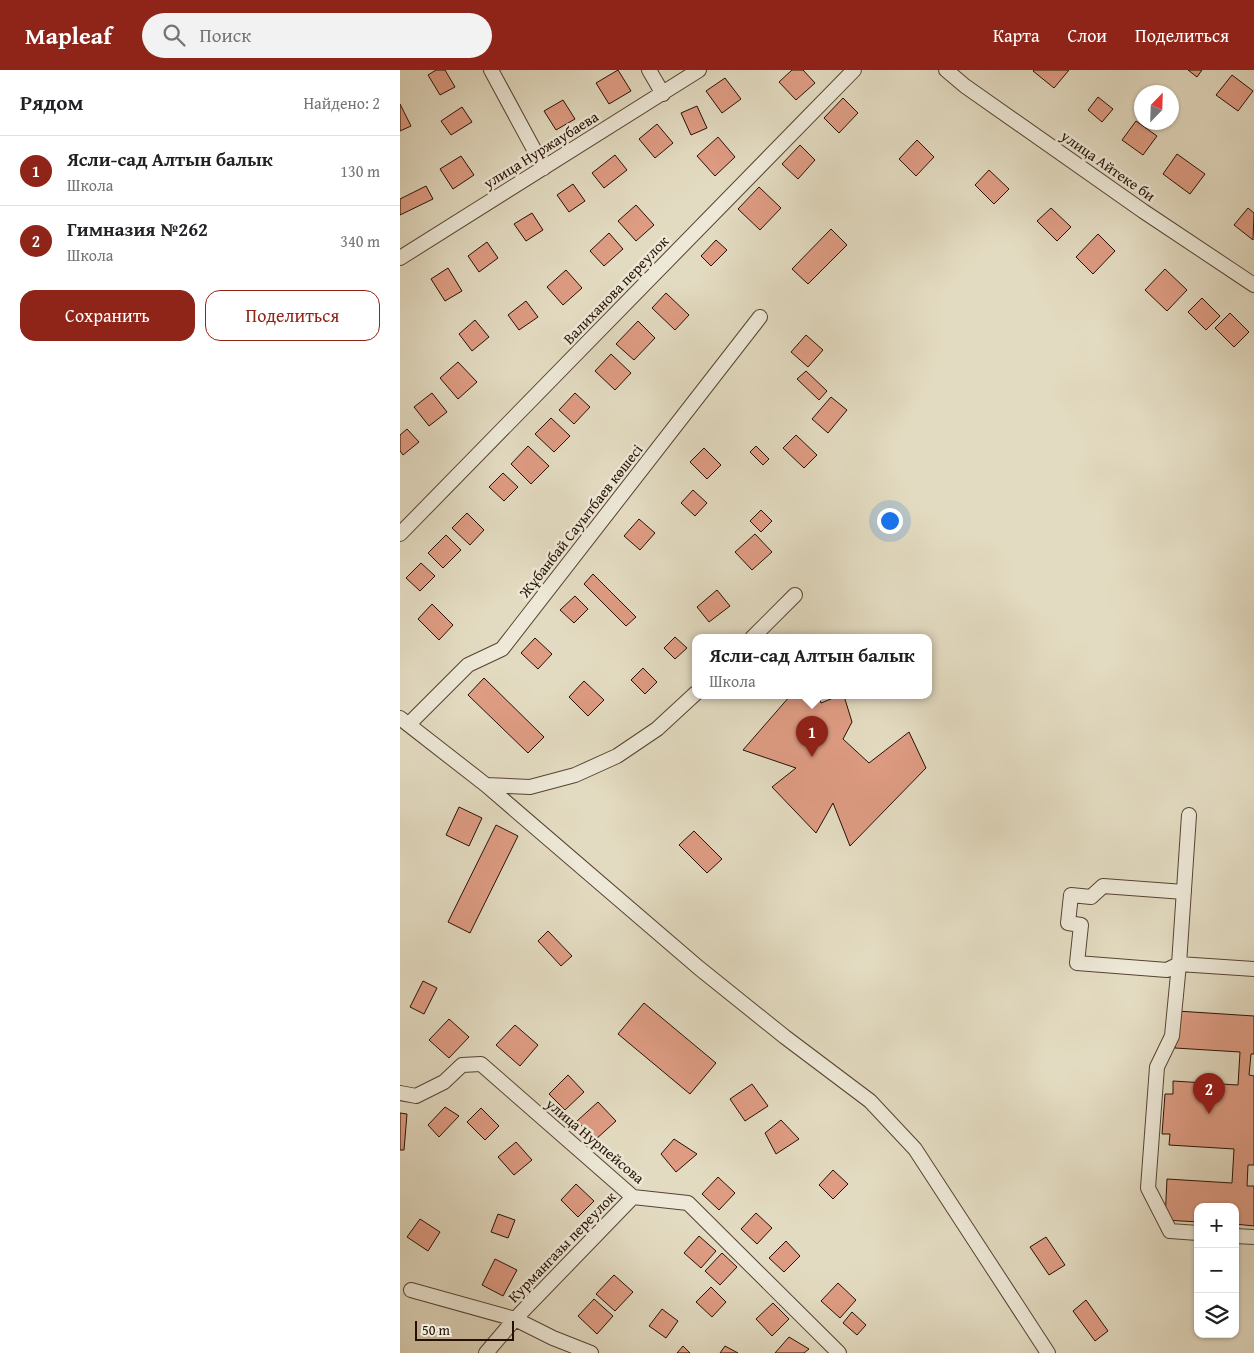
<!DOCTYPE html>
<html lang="ru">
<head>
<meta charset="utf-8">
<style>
	body { margin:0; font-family:"Gentium Book Plus",serif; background:#f2f2f2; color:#202124 }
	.controls { position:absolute; right:15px; bottom:15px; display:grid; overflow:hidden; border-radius:10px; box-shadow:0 1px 4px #0004 }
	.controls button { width:45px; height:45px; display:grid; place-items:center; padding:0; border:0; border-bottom:1px solid #e0e0e0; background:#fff; color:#202124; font:25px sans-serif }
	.compass { position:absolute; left:734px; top:15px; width:45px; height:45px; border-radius:50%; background:#fff; box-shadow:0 1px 4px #0004; rotate:23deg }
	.scale { position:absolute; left:15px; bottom:12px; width:99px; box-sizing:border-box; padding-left:5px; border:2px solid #271003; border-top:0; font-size:14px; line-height:18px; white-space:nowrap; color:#271003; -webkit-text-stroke:4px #ede8d7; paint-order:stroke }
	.you { position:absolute; left:489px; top:450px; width:18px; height:18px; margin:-12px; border:4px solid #fff; border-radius:50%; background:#1a73e8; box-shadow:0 0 0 8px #1a73e833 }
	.badge { display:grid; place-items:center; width:32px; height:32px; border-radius:50%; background:#8f2418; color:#fff; font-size:16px; font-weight:700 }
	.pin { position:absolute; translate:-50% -41px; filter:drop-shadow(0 1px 2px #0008) }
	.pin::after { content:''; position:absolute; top:26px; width:18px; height:15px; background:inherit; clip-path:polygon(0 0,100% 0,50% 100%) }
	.popup { position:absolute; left:292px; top:564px; width:240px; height:65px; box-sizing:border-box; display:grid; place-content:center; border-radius:10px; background:#fff; filter:drop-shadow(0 1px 4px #0005); font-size:16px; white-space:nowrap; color:#757577 }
	.popup b { font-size:19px; color:#202124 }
	.popup::after { content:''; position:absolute; left:50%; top:100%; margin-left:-10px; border:10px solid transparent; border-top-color:#fff }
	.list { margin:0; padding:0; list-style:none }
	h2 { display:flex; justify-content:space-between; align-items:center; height:65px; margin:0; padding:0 20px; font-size:21px }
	h2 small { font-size:16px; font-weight:400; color:#757577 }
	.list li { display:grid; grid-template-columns:32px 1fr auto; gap:15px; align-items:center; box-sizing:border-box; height:70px; padding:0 20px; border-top:1px solid #e0e0e0 }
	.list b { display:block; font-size:19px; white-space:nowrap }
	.list p { margin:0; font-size:16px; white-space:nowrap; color:#757577 }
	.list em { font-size:16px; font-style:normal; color:#757577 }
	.actions { display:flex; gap:10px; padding:15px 20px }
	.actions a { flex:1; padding:11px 0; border:1px solid #8f2418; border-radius:15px; text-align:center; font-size:18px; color:#8f2418 }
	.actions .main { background:#8f2418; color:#fff }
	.icon { flex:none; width:28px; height:28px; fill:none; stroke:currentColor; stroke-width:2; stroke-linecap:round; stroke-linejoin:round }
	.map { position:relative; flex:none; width:854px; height:1283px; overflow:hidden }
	header { display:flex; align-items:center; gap:30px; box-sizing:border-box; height:70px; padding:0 25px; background:#8f2418; color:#fff }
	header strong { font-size:24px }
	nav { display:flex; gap:28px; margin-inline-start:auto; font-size:18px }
	.search { width:350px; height:45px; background:#f2f2f2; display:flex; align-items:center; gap:12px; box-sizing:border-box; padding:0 18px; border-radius:28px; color:#757577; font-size:19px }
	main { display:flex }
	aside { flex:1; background:#fff }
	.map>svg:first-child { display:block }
	.building { fill:#de9c83; stroke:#271003 }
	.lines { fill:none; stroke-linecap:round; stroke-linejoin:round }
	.minor-casing { stroke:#564332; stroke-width:16 }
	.minor { stroke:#ede8d7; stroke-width:14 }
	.labels { text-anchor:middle; stroke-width:5; stroke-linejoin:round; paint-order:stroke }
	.street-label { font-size:15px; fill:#271003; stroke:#ede8d7 }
</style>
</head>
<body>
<header>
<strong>Mapleaf</strong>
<div class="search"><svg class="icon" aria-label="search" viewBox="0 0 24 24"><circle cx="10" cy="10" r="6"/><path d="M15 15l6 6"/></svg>Поиск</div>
<nav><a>Карта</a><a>Слои</a><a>Поделиться</a></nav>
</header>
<main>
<aside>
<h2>Рядом<small>Найдено: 2</small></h2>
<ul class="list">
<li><span class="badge">1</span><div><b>Ясли-сад Алтын балык</b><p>Школа</p></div><em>130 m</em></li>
<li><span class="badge">2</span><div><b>Гимназия №262</b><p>Школа</p></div><em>340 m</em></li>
</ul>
<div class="actions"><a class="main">Сохранить</a><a>Поделиться</a></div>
</aside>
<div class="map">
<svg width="854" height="1283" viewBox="0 0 854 1283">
	<rect width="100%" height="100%" fill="#e3dbc1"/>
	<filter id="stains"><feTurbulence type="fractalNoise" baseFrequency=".004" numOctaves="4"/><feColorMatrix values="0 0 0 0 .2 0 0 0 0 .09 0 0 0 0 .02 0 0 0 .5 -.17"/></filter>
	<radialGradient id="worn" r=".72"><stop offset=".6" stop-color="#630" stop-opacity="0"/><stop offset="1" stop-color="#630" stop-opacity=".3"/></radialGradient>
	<path class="building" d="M 36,0 L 45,0 L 55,17 L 40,25 L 28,5 Z
		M 218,0 L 231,21 L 209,34 L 196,13 Z
		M 392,0 L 403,0 L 415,13 L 396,30 L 379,12 Z
		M 634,0 L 669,0 L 654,18 L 633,1 Z
		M 788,0 L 802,0 L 797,7 Z
		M 832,5 L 853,21 L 838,41 L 816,25 Z
		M 325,8 L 341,29 L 322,43 L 306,21 Z
		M 698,27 L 713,39 L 702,52 L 688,40 Z
		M 443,28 L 458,43 L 439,63 L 424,48 Z
		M 163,30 L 175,49 L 156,60 L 144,41 Z
		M 0,34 L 11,56 L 0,61 Z
		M 297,36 L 307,58 L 291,65 L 281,43 Z
		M 62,37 L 72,52 L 51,65 L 41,51 Z
		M 736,51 L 757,66 L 743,85 L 722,70 Z
		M 257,54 L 273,73 L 255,88 L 239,69 Z
		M 318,67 L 335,87 L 315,106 L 297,86 Z
		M 517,70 L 534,87 L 516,106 L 499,89 Z
		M 400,75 L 415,90 L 398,109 L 382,94 Z
		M 777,84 L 805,104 L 790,124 L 763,104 Z
		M 215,85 L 227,100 L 204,118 L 192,103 Z
		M 61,86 L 74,105 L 53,119 L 40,99 Z
		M 589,100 L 609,119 L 594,134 L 575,115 Z
		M 173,114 L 185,131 L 169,142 L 157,125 Z
		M 26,116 L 33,129 L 0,145 L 0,129 Z
		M 359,117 L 381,138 L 360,160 L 338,139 Z
		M 236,135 L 254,155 L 236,171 L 218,151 Z
		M 651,138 L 671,157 L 657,171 L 637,151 Z
		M 848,138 L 854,143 L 853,170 L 834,155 Z
		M 132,143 L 143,160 L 126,171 L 114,154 Z
		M 431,159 L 447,175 L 408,214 L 392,199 Z
		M 209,163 L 223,179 L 204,196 L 190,181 Z
		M 698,164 L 715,181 L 693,204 L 676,187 Z
		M 316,170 L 327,180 L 311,196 L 301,186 Z
		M 87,172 L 98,188 L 79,202 L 68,186 Z
		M 48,198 L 62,221 L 45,231 L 31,209 Z
		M 765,199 L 787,220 L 767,241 L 745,220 Z
		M 166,200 L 182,218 L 163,235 L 147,217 Z
		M 266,223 L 289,245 L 275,260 L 252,238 Z
		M 802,228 L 820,246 L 806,260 L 788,242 Z
		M 126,231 L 138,247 L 119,260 L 108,245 Z
		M 830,243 L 849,262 L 834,277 L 815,258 Z
		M 75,250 L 89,267 L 72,281 L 59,264 Z
		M 238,251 L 255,268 L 234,290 L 216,274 Z
		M 406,265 L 423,280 L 408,297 L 391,282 Z
		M 211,284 L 231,303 L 215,320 L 195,301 Z
		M 58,292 L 77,312 L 58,329 L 40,308 Z
		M 406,301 L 427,321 L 419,330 L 397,309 Z
		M 32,323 L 47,342 L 29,356 L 14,337 Z
		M 175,323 L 190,337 L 174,354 L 159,340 Z
		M 431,327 L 447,340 L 428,363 L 412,349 Z
		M 151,348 L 170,366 L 154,382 L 135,364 Z
		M 7,359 L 19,372 L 3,385 L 0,381 L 0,365 Z
		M 396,365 L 417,385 L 404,398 L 383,378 Z
		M 128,376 L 149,396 L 131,414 L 111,394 Z
		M 356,376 L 369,389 L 363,395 L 350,382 Z
		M 304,378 L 321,395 L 307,409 L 290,392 Z
		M 103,403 L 118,417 L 104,431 L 89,417 Z
		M 293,420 L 307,433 L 295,446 L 281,433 Z
		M 361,440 L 372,451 L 361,462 L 350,451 Z
		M 67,443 L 84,460 L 70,475 L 52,458 Z
		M 239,449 L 255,463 L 240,480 L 224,466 Z
		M 355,464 L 372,482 L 352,500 L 335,482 Z
		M 46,465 L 61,480 L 43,498 L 28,483 Z
		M 21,493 L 35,506 L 20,521 L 6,508 Z
		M 193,504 L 236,547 L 226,556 L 184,514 Z
		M 317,520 L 330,536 L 309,552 L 297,537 Z
		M 175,526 L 188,539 L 174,553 L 160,540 Z
		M 32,534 L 53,555 L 39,570 L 18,549 Z
		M 275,567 L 287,578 L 275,589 L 264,578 Z
		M 135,568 L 152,584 L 138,599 L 121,583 Z
		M 243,598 L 257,612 L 245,624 L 231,610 Z
		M 84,608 L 144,667 L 128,683 L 68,625 Z
		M 184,611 L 204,630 L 188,646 L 169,627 Z
		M 390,626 L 419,626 L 421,633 L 438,626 L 444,626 L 452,652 L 443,669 L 469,693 L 509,662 L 526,698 L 450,776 L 433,733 L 416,763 L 372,717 L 396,698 L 343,680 Z
		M 59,737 L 82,748 L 69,776 L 46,765 Z
		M 96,755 L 118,766 L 70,863 L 48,852 Z
		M 294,761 L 322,789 L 307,803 L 279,775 Z
		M 148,861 L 172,886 L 161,896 L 138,871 Z
		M 23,911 L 37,918 L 24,944 L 10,937 Z
		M 244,933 L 316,993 L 290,1024 L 218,964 Z
		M 777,941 L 854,946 L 854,984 L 851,984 L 849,1005 L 854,1006 L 854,1095 L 848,1095 L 847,1116 L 854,1116 L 854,1156 L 835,1154 L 835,1137 L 798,1137 L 798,1152 L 765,1150 L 767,1109 L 832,1113 L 834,1079 L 769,1075 L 770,1064 L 762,1064 L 765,1024 L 773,1024 L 773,1011 L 838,1015 L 840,982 L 775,978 Z
		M 49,949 L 69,967 L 49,988 L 29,970 Z
		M 115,955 L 138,975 L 120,996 L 96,975 Z
		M 168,1005 L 184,1022 L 165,1040 L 149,1024 Z
		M 352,1014 L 368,1036 L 345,1051 L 330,1029 Z
		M 198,1032 L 216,1051 L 195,1070 L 177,1051 Z
		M 45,1037 L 59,1046 L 39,1067 L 28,1055 Z
		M 81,1038 L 99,1056 L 85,1070 L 67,1052 Z
		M 0,1043 L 7,1044 L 4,1080 L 0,1080 Z
		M 381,1050 L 399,1069 L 376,1084 L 365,1063 Z
		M 274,1069 L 297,1084 L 276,1102 L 261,1084 Z
		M 116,1072 L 132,1090 L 114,1105 L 98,1087 Z
		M 433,1100 L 448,1114 L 433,1129 L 419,1115 Z
		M 318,1107 L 335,1123 L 319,1140 L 302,1124 Z
		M 176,1114 L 194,1131 L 178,1147 L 161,1130 Z
		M 356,1143 L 372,1158 L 357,1174 L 341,1159 Z
		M 98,1144 L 115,1150 L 108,1168 L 91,1162 Z
		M 20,1149 L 40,1162 L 28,1181 L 7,1167 Z
		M 299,1166 L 316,1181 L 301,1198 L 284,1183 Z
		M 646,1167 L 665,1195 L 649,1205 L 630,1177 Z
		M 386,1171 L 400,1186 L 384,1202 L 369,1188 Z
		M 322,1183 L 337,1197 L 320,1215 L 305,1201 Z
		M 95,1189 L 117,1200 L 103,1226 L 82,1215 Z
		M 214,1205 L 233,1222 L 215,1241 L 196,1224 Z
		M 438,1213 L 456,1230 L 440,1248 L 421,1231 Z
		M 311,1217 L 326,1232 L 312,1247 L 296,1232 Z
		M 194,1229 L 213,1246 L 197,1264 L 178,1246 Z
		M 686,1230 L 708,1261 L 695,1271 L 673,1241 Z
		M 373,1233 L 389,1249 L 372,1266 L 356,1249 Z
		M 262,1239 L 278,1251 L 266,1268 L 249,1256 Z
		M 452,1242 L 466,1255 L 457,1265 L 443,1253 Z
		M 389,1267 L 409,1279 L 404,1283 L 375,1283 Z
		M 283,1276 L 290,1283 L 277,1283 Z
		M 325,1276 L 338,1283 L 320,1283 Z"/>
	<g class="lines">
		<defs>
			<path id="minor" d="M 91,0 L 144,98
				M 249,0 L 263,24
				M 546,0 L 565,16 L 743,141 L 854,215
				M 0,188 L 299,0
				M 0,464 L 454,0
				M 352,568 L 395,525
				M 0,648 L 86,715 L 299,898 L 385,967 L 470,1031 L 515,1079 L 648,1283
				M 9,654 L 68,595 L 102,579 L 360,247
				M 86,715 L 130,717 L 175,705 L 217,686 L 257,659 L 296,623
				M 789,745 L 779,894 L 772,966 L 757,997 L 748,1118 L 770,1161 L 798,1163
				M 784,822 L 703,816 L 691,827 L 671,825 L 668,853 L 681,855 L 677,893 L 767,900 L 779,894 L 854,899
				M 0,1023 L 16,1026 L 44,1012 L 62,995 L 81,994 L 233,1127 L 288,1133 L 439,1283
				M 835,1166 L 854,1167
				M 11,1220 L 115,1249 L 153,1268 L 191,1283
				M 86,1283 L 115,1249 L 233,1127"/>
		</defs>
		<use href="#minor" class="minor-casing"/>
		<use href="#minor" class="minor"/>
	</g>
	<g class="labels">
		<g class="street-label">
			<text transform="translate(141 80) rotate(-32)" y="5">улица Нуржаубаева</text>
			<text transform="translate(708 96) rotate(35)" y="5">улица Айтеке би</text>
			<text transform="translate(216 220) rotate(-46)" y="5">Валиханова переулок</text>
			<text transform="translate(181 451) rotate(-52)" y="5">Жұбанбай Сауытбаев көшесі</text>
			<text transform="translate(195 1071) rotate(40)" y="5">улица Нурпейсова</text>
			<text transform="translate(162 1177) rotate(-46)" y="5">Курмангазы переулок</text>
		</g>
	</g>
	<rect width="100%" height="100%" filter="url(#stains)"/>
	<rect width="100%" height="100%" fill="url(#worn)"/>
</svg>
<div class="controls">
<button>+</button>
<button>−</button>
<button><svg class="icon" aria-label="layers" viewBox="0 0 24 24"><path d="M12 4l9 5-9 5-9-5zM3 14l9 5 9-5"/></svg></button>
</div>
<svg class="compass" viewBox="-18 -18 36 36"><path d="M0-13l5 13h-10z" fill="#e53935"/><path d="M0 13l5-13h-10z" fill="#757577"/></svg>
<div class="scale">50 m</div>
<div class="you"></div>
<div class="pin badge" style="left:412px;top:687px">1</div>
<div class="popup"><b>Ясли-сад Алтын балык</b>Школа</div>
<div class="pin badge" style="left:809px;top:1044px">2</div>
</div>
</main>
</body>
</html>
